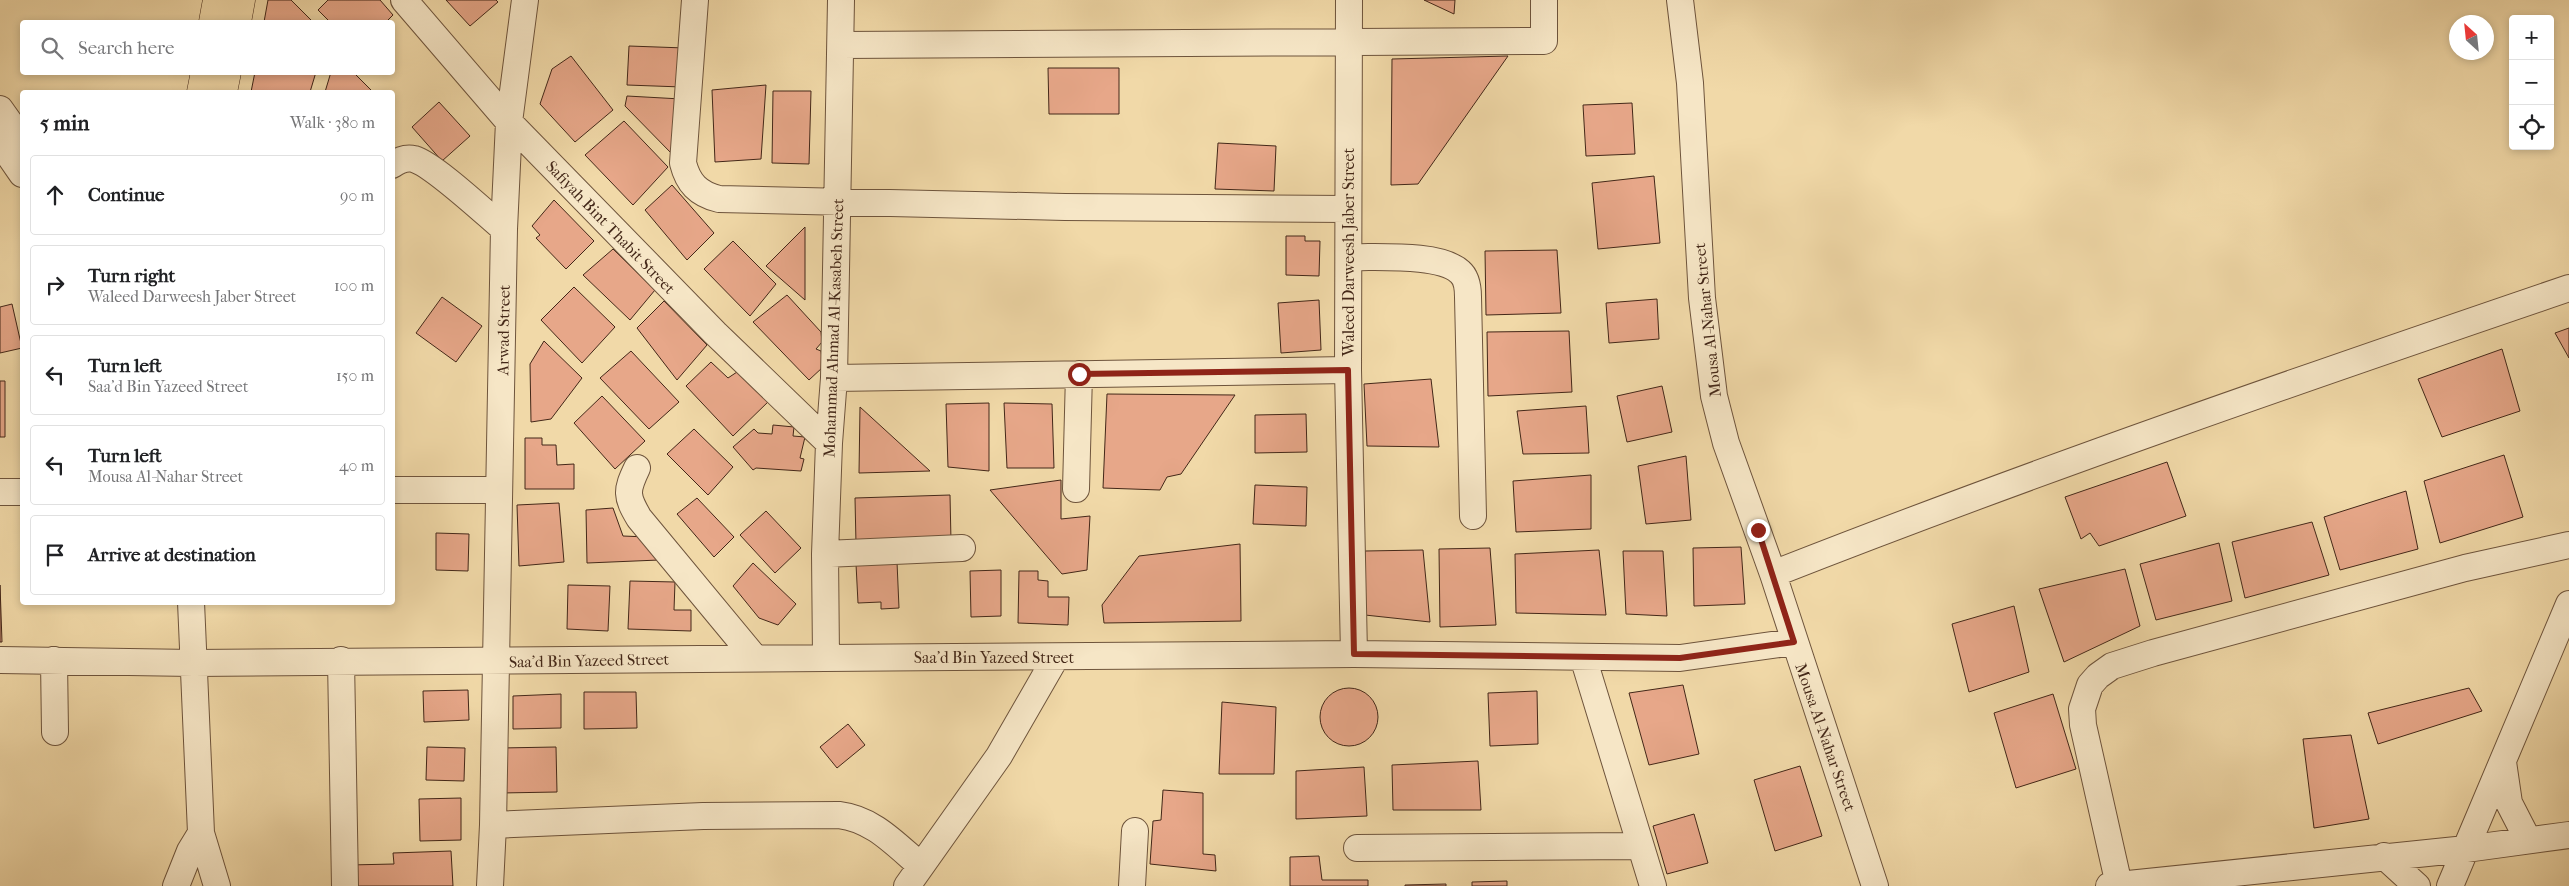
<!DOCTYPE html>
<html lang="en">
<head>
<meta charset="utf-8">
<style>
	body { margin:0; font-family:"IM FELL French Canon",serif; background:#f2f2f2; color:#202124 }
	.controls { position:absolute; right:15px; top:15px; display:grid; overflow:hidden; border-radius:5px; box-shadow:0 2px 8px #0003 }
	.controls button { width:45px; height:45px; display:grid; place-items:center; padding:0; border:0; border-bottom:1px solid #e0e0e0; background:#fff; color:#202124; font:25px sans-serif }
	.compass { position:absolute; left:2449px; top:15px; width:45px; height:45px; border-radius:50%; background:#fff; box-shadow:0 2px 8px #0003; rotate:333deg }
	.stop { position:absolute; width:15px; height:15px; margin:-11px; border:4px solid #8f2418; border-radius:50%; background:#fff }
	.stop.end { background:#8f2418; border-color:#fff; box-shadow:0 1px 5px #0008 }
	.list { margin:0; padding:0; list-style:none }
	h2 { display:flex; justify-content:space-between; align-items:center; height:65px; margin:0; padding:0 20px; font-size:21px }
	h2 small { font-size:16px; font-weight:400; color:#757577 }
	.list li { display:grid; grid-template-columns:32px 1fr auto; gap:15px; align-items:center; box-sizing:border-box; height:80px; margin:0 10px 10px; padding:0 10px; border:1px solid #e0e0e0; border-radius:5px }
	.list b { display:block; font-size:19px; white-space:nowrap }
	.list p { margin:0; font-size:16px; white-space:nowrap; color:#757577 }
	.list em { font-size:16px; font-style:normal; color:#757577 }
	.icon { flex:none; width:28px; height:28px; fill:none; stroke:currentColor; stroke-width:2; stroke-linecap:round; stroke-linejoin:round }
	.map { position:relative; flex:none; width:2569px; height:886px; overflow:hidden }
	.search { position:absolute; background:#fff; box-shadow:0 2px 8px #0003; left:20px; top:20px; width:375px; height:55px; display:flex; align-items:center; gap:12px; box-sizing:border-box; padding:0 18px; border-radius:5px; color:#757577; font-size:19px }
	.panel { position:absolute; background:#fff; box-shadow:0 2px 8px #0003; left:20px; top:90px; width:375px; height:515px; border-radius:5px }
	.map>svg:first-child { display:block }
	.building { fill:#e7a789; stroke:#432718 }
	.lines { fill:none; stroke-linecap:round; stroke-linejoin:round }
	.minor-casing { stroke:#6e543c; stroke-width:28 }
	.major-casing { stroke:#432718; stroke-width:29 }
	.minor { stroke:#f6e6c6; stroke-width:26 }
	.major { stroke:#f1d9a8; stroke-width:28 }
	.route { stroke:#8f2418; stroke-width:6 }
	.labels { text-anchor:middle; stroke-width:4; stroke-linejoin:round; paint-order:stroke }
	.street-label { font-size:16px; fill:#432718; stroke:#f6e6c6 }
</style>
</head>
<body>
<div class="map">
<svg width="2569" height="886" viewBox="0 0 2569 886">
	<rect width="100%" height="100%" fill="#f1d9a8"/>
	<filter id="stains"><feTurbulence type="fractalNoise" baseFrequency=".004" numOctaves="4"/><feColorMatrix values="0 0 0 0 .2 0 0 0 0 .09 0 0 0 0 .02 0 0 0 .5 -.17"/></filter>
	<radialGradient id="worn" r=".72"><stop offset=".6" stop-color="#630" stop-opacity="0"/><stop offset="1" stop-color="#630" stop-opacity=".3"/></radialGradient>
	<path class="building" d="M 268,0 L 291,0 L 313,22 L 264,22 Z
		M 328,0 L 380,0 L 393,15 L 386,22 L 330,22 L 318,10 Z
		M 446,0 L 496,0 L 498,2 L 470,26 Z
		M 1424,0 L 1455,0 L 1454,14 Z
		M 629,46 L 685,48 L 682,87 L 627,85 Z
		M 571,56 L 613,110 L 575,142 L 540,104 L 552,69 Z
		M 1508,56 L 1418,184 L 1391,185 L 1392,59 Z
		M 1048,68 L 1119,68 L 1119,114 L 1049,114 Z
		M 255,72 L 316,72 L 310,92 L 251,92 Z
		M 331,72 L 353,72 L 373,92 L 325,92 Z
		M 766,85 L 761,159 L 715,162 L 712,90 Z
		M 773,91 L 811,91 L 809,164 L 772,163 Z
		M 627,96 L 681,99 L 672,154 L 625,106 Z
		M 439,102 L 470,136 L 442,161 L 412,127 Z
		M 1632,103 L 1635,154 L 1586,156 L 1583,105 Z
		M 624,121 L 668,167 L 633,205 L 585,155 Z
		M 1218,143 L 1276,146 L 1274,191 L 1215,189 Z
		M 1654,176 L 1660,243 L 1598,249 L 1592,183 Z
		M 672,185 L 714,233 L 687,260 L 645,210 Z
		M 554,200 L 594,241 L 566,269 L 536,238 L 540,235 L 532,226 Z
		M 805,227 L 805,300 L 766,266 Z
		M 1286,236 L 1305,236 L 1305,241 L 1320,241 L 1319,276 L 1286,275 Z
		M 733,241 L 776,284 L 750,316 L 704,269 Z
		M 613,249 L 655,290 L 630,320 L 583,275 Z
		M 1557,250 L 1561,313 L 1486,315 L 1485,251 Z
		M 574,287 L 615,327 L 582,363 L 541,320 Z
		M 787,295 L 821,332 L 822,342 L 816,349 L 821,351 L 823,367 L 809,380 L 753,322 Z
		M 442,297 L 482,326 L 456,362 L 416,333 Z
		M 1657,299 L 1659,339 L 1609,343 L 1606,303 Z
		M 1319,300 L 1321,350 L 1281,353 L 1278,303 Z
		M 664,301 L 707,345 L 677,380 L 637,328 Z
		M 12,304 L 22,348 L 0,353 L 0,307 Z
		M 2569,328 L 2569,358 L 2555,333 Z
		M 1569,331 L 1572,392 L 1488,396 L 1487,332 Z
		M 544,341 L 582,378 L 551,419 L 531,422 L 530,364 Z
		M 2502,349 L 2520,411 L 2442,437 L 2418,379 Z
		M 631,351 L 679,402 L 649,429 L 600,378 Z
		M 711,362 L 728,378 L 740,370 L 770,400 L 733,436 L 686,386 Z
		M 1431,379 L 1439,447 L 1367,446 L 1364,384 Z
		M 0,381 L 5,381 L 5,437 L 0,437 Z
		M 1662,386 L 1672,432 L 1627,442 L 1617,396 Z
		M 1107,394 L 1235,395 L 1181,474 L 1167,477 L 1160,490 L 1103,488 Z
		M 602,396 L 645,441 L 615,469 L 574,423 Z
		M 989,403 L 989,471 L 948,467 L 946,404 Z
		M 1004,403 L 1052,404 L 1054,468 L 1007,468 Z
		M 1586,406 L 1589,453 L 1523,454 L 1517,411 Z
		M 860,407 L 930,471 L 859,473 Z
		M 1306,414 L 1307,452 L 1255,453 L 1255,415 Z
		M 773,425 L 794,427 L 793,436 L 805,437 L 800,458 L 804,459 L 801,471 L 756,468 L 753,470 L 733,447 L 754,429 L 758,433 L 772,434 Z
		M 694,429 L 733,467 L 708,495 L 667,454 Z
		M 525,438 L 542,438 L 542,445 L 556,445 L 557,465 L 574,464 L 574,489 L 525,489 Z
		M 2504,455 L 2523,517 L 2440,543 L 2424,481 Z
		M 1686,456 L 1691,520 L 1646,524 L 1638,466 Z
		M 2167,462 L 2186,516 L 2099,546 L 2090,533 L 2081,539 L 2065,497 Z
		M 1591,475 L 1591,529 L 1516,532 L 1513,481 Z
		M 1061,480 L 1061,519 L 1090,516 L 1087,570 L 1062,574 L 990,490 Z
		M 1255,485 L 1307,487 L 1306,526 L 1253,524 Z
		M 2406,491 L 2418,549 L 2340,570 L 2324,517 Z
		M 950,495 L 951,541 L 856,544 L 855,498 Z
		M 697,498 L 734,537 L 714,557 L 677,514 Z
		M 559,503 L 564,562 L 519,566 L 517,505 Z
		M 613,508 L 623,536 L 647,537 L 659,560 L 587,563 L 586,510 Z
		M 766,511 L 801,548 L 775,573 L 740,535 Z
		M 2312,522 L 2329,575 L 2245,598 L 2232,542 Z
		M 436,533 L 469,534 L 468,571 L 436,570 Z
		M 2219,543 L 2232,601 L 2156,620 L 2140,564 Z
		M 1240,544 L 1241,621 L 1104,623 L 1102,605 L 1139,556 Z
		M 1741,547 L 1745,604 L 1694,606 L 1693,548 Z
		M 1490,548 L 1496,625 L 1440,627 L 1439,549 Z
		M 1423,550 L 1430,622 L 1365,615 L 1365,551 Z
		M 1599,550 L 1606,615 L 1516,613 L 1515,554 Z
		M 1623,551 L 1663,551 L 1667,616 L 1626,614 Z
		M 897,562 L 899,608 L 881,609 L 881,602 L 858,603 L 856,564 Z
		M 753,563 L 796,604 L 778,625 L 759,618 L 733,586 Z
		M 2125,569 L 2140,626 L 2064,662 L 2039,589 Z
		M 1001,570 L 1001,616 L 971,617 L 970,571 Z
		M 1019,571 L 1038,571 L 1038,580 L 1048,581 L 1048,597 L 1069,597 L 1068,625 L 1018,623 Z
		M 630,581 L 675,582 L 674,610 L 691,610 L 691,631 L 628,629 Z
		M 0,585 L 2,642 L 0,642 Z
		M 568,585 L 610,586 L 608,631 L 567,629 Z
		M 2014,606 L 2029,672 L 1969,692 L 1952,624 Z
		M 1683,685 L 1699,754 L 1649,765 L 1629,693 Z
		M 2469,688 L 2482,711 L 2378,744 L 2368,713 Z
		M1320 717a29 29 0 1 1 58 0a29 29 0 1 1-58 0Z
		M 468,690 L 469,720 L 424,722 L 423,691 Z
		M 1537,691 L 1538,744 L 1490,746 L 1488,693 Z
		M 584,692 L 636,692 L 637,728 L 584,729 Z
		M 561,694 L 561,728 L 513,729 L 513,696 Z
		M 2053,694 L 2076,769 L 2016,788 L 1994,713 Z
		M 1222,702 L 1276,707 L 1274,774 L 1219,774 Z
		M 848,724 L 865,745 L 837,768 L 820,747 Z
		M 2351,735 L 2369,819 L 2314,828 L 2303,739 Z
		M 427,747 L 465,748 L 464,781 L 426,780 Z
		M 556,747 L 557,792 L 501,793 L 500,748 Z
		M 1478,761 L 1481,810 L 1393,810 L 1392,765 Z
		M 1800,766 L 1822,836 L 1775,851 L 1754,780 Z
		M 1364,767 L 1367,816 L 1296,819 L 1296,771 Z
		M 1163,790 L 1203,793 L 1203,854 L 1215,855 L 1216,871 L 1150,864 L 1153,821 L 1161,820 Z
		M 461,798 L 461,840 L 420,841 L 419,799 Z
		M 1694,814 L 1708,863 L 1667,874 L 1653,826 Z
		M 451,851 L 453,886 L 351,886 L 349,865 L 394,864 L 393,853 Z
		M 1319,856 L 1322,880 L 1368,880 L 1368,886 L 1290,886 L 1290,857 Z
		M 1507,881 L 1507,886 L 1472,886 L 1472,882 Z
		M 1446,884 L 1446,886 L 1405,886 L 1405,885 Z"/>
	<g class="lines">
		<defs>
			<path id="minor" d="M 404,0 L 509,122 L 715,333 L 829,443
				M 695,0 L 683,163 C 688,183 698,194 719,199 L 1065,207 L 1348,209
				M 1349,0 L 1348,370 L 1354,654
				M 1680,0 L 1690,83 L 1702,298 L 1714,396 L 1726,443 L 1773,574 L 1875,886
				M 841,45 L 1544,41 L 1544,0
				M 0,109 L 22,140
				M 0,142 L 22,174
				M 392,165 C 399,160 406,157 414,159 C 434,165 485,213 504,229
				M 1349,257 C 1376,258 1440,253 1460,272 C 1467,278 1468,288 1468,297 L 1473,516
				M 834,378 L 1348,370
				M 637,468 C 626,491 626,496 639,518 L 755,658
				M 1076,489 L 1079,374
				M 392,490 L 498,490
				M 0,492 L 22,492
				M 825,554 L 962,548
				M 1773,574 C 2035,471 2302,379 2569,288
				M 191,602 L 201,833 L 217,886
				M 826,657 L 825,554 L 829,443 L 834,378 L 841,0
				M 1583,657 L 1653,886
				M 0,660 L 193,663 L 1354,654 L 1680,658 L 1794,642
				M 54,660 L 55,732
				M 341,660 L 345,886
				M 2503,762 L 2509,803 L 2528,840
				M 493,825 L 703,816 L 839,815 C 873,819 895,844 921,866
				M 1357,848 L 1639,846
				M 2384,856 L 2417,886
				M 2119,885 L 2083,725 L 2082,709 L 2090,685 L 2098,676 L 2112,666 L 2153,653 L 2465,568 L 2569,545
				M 176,886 L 190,851 L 201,833
				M 490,886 L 493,825 L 504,229 L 509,122 L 525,0
				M 907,886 L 999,756 L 1056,657
				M 1132,886 L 1135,831
				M 2109,886 L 2466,849 L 2569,835
				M 2450,886 L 2569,604"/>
			<path id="major" d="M 213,22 L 217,0
				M 237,22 L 241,0
				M 201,92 L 205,72
				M 223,92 L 227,72"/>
		</defs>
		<use href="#minor" class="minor-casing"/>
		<use href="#major" class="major-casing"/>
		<use href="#minor" class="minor"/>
		<use href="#major" class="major"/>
	</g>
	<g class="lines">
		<path class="route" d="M 1079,374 L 1348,370 L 1354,654 L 1680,658 L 1794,642 L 1758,530"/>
	</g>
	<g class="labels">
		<g class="street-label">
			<text transform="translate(611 227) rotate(46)" y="6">Safiyah Bint Thabit Street</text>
			<text transform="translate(1348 252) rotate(-90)" y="6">Waleed Darweesh Jaber Street</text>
			<text transform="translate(1707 320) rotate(-96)" y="6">Mousa Al-Nahar Street</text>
			<text transform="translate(833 328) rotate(-88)" y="6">Mohammad Ahmad Al-Kasabeh Street</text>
			<text transform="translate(503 330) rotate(-89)" y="6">Arwad Street</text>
			<text x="994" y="663">Saa'd Bin Yazeed Street</text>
			<text transform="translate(589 660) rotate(-1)" y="6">Saa'd Bin Yazeed Street</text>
			<text transform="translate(1826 737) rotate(71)" y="6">Mousa Al-Nahar Street</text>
		</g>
	</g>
	<rect width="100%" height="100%" filter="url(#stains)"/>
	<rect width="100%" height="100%" fill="url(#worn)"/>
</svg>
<div class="controls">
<button>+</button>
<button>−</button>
<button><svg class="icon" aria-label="locate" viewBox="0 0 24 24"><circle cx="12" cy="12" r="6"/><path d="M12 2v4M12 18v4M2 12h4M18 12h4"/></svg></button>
</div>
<svg class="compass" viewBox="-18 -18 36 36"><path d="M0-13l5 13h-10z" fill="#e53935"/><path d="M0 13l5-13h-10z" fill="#757577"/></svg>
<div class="stop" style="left:1079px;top:374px"></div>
<div class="stop end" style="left:1758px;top:530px"></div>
<div class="search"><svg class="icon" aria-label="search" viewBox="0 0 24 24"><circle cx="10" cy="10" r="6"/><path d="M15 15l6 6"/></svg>Search here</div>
<section class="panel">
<h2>5 min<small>Walk · 380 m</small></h2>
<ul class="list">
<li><svg class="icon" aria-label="ahead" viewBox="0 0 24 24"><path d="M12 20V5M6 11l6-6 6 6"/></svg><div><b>Continue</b></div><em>90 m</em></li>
<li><svg class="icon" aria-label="right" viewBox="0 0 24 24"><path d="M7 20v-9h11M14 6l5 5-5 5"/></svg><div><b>Turn right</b><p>Waleed Darweesh Jaber Street</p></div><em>100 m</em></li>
<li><svg class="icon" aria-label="left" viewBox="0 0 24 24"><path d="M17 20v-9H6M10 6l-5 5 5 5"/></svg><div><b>Turn left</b><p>Saa'd Bin Yazeed Street</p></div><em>150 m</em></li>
<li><svg class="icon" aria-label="left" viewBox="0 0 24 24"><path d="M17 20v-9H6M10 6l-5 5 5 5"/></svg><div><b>Turn left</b><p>Mousa Al-Nahar Street</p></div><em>40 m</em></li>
<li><svg class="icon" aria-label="arrive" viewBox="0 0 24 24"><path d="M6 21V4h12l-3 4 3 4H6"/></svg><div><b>Arrive at destination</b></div></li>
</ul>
</section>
</div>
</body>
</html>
